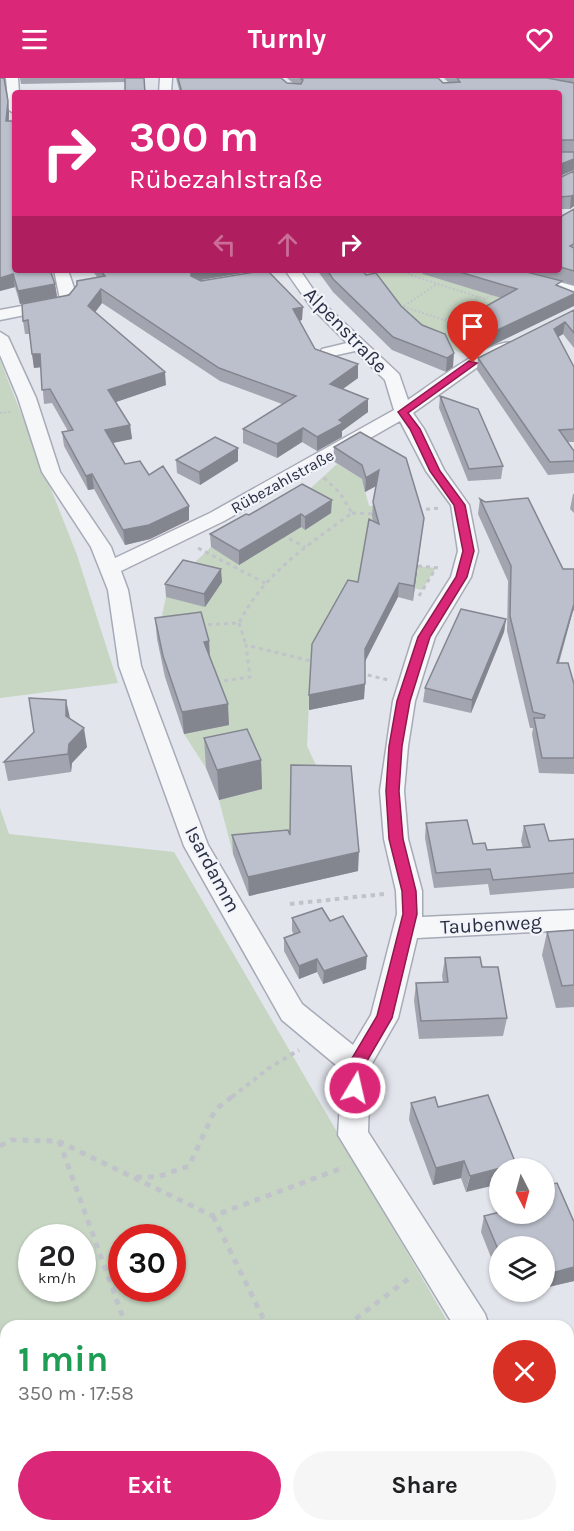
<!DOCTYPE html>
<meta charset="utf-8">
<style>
:root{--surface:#fff;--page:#f6f6f6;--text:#202124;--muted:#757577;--accent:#db2777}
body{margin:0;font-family:Karla,sans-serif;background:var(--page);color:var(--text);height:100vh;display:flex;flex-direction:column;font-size:22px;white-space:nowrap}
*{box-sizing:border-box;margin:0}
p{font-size:20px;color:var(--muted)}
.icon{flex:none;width:33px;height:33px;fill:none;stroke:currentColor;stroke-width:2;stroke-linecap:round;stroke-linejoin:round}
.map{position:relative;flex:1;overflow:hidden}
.drawer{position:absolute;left:0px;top:1242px;width:574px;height:212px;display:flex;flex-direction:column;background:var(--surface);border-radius:18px 18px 0 0;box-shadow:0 2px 4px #0004}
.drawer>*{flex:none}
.top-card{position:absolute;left:12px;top:12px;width:550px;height:183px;border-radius:6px;box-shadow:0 2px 4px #0004;background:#db2777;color:#fff;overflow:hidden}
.needle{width:39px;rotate:174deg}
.tools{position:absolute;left:489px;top:1080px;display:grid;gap:12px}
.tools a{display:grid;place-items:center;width:66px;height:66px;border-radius:50%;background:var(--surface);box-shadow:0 2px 4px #0004;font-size:30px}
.speed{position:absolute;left:18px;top:1146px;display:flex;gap:12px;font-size:30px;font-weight:700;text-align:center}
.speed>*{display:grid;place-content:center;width:78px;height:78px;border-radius:50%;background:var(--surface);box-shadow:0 2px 4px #0004;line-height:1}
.speed small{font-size:15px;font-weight:400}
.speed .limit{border:9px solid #d22;background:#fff;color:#111}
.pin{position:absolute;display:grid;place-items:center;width:51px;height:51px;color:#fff;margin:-62px -26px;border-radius:50% 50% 50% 0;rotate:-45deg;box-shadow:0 0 6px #0007}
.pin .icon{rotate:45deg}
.me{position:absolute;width:66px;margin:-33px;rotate:9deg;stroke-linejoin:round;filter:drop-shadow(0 0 4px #0008)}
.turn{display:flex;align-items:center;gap:21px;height:126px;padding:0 18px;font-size:27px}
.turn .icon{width:78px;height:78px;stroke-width:2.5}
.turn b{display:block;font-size:42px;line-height:51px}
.lanes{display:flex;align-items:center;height:57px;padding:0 18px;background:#0003;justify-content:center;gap:30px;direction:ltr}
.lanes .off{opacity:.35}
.round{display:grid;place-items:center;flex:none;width:63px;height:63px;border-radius:32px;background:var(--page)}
.summary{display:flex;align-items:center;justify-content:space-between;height:102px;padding:0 18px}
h1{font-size:36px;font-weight:700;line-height:45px;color:#1e9e55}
.button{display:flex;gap:12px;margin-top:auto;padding:12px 18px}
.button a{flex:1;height:69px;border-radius:36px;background:var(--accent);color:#fff;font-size:24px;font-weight:700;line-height:69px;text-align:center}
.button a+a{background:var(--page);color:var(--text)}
header{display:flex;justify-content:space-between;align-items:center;height:78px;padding:0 18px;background:var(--accent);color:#fff;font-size:27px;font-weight:700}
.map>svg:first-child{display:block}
</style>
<header><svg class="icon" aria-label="menu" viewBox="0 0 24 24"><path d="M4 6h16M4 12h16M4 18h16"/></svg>Turnly<svg class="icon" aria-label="heart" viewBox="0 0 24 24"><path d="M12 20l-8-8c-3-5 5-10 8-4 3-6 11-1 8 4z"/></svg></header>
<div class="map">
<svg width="574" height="1453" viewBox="0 0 574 1453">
<rect width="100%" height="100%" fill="#e2e5ec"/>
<!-- green -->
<path fill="#c6d6c3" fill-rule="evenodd" d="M351 192H423L514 225 467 277 421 260Z
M0 282 77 477 118 605 0 620Z
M337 386 362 401 369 428 396 426 393 444 371 443 414 508 418 488 436 490 422 512 396 506 310 602 307 668 325 706 290 770 233 776 219 722 261 711 248 680 206 690 184 656 228 647 216 615 173 623 163 591 210 585 157 561 166 519 184 495 211 469 239 486 301 419Z
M0 730 9 756 174 774 450 1248H6V1448H550L553 1453H0ZM32 1160H82V1210H32ZM122 1160H172V1210H122Z"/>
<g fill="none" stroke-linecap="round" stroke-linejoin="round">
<defs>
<path id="minor" d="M6 0H18L19 15H15V36L9 32Z
M160 0H172L171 15H159Z
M54 192H68L77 219 70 228 0 242V232L60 221Z
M285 192H300L321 223 399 296 408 322C428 309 491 259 513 265L515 268 479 288 413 335 424 351 444 392 469 427 478 473 471 499 435 559 415 623 408 668 404 713 408 761 422 813V839L574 832V852L417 860 398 940 370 989 368 1054 485 1236 489 1248H454L338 1057 342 992 282 942 184 768 119 588 108 512 91 469 42 394 18 320 0 277V254L8 259 36 320 60 394 111 469 115 480 210 435 394 332 385 302 355 273 328 279 322 277 320 274 322 271 347 265 311 229ZM400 343 426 393 451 427 458 473 451 499 413 559 393 623 380 713 384 761 396 813 397 836 371 937 353 967 302 926 208 767 141 588 128 512 121 493 224 443Z
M497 192H516L574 208V218L514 202Z
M568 1388 574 1391V1437L568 1435Z"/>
</defs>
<!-- minor casing -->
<use href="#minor" stroke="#a7abb7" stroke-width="3"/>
<!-- path-far3 -->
<path stroke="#c1c3ca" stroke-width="2" stroke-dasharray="2 2" stroke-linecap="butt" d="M405 192 410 197 485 221 496 214
M404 228 437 206
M399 230 404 229 445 242 479 219
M0 335 10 334"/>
<!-- path-far2 -->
<path stroke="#c1c3ca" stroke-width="3" stroke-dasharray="4 4" stroke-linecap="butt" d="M418 432 441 430
M352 435 375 436
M282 457 305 469
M198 470 265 505
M418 488 441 490
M419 518 436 490
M239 545 246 567
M200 547 239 545C264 495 308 467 352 435L340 415 323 399
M360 595 388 602
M216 604 250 599 246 567 315 584"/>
<!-- path-far1 -->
<path stroke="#c1c3ca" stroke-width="4" stroke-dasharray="4.5 4.5" stroke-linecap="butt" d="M290 826 384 816
M232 1019 269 990 299 972"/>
<!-- path -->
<path stroke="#c1c3ca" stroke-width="5" stroke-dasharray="6 6" stroke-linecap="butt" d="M59 1063 126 1248
M0 1068 11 1062 58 1063 213 1138 345 1089
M136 1099H157L189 1088 215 1032 234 1017
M213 1138 267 1248
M346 1248 412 1198
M207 1448 210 1453
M387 1448 391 1453"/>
<!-- minor -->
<use href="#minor" fill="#f6f7f9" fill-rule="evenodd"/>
</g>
<!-- wall -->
<path fill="#a2a5af" d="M0 0 9 35V43L15 192 55 206 57 219 20 226 15 209 0 213Z
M20 0H144L125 4 21 6Z
M176 0H281L287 5 294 6 287 0H438L443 5H449L444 0H574V92L561 97V99L574 93V128L570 131H560V15H180Z
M574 131V207L524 192H560V139Z
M92 192H248V194L200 202 302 242 299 243 315 271 358 300 343 311 368 334 342 353V359L317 373 302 364 277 380 243 365V351L282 326 220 303 102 225 95 234 166 307 116 324 130 347 132 361 113 365 125 386 149 397 189 442 150 461 125 467 94 411 88 412 64 368 62 354 68 353 52 325 44 326 41 289 34 290 30 256H25L23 243 97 199Z
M317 192H362L366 197 422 247 445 256 453 289 446 294 392 272 333 214Z
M419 192H519L562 203 468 279 454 258 456 245 501 220 423 196Z
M574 232V270L563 256 558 259 574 289V364H568L574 373V395L548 397 477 292 478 280Z
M440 318 503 388 501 401 468 403 439 330Z
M360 354 422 454 413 523 398 519 365 584 364 621 309 632V617L358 504 373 443 372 438 373 424 376 408 365 414 362 401 333 383 334 369Z
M238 370V383L200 407 177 395 176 382Z
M573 416H574V435L570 431Z
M480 421 563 491H574V533H573L559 585 574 606V696L539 695 532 656 533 650H530L507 553 508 503 478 436Z
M331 435 305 452 301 449 239 487 211 469 210 456 249 437Z
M222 504 205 529 166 519 165 506Z
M155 540 209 563 210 579 229 647 184 656 165 599 157 561Z
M506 541 504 554 471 635 423 624 425 610Z
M70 640 87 669 72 685 71 694 8 703 4 684Z
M204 660 261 682 262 711 219 722 206 690Z
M426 745 487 772 523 770 521 763 524 748 549 763 574 761V810L490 817 488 806 434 810 425 760Z
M232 757H290L358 793 249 818 233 776Z
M292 840 330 843 366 891 323 906 317 894 299 901 284 873V860L294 857 292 853Z
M574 852V929L556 930 542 877 547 854Z
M445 880 482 889 507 940 503 958 419 961 414 923 416 905 443 904 442 898Z
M488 1017 466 1114 461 1100 433 1107 409 1042 411 1025 438 1029Z
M484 1138 574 1144V1203L544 1210V1168H500V1202L481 1154Z"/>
<!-- shaded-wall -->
<path fill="#84868f" d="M8 23 9 35 8 55 6 43Z
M574 81V92L560 98 561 86Z
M574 117V128L570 131 571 118Z
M195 192H248V194L201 202 192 207 191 194Z
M13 196 15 209 0 213V200Z
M55 206 57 219 20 226 18 213Z
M101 211 102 225 90 241 88 228Z
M574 216V228L468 279 470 265Z
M303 229 302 242 293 244V231Z
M565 244 563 256 552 263 554 251Z
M454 275 453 289 446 294 447 280Z
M32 276H40L42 289 34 290Z
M358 286V300L330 320V306Z
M165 294 166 307 110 326 108 312Z
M368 321V334L342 353V359L317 373V359Z
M130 347 132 361 107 366 105 352Z
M303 350 302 364 277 380V366Z
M238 370V383L200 407 199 394Z
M379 392 378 407 365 414 366 400Z
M92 396 94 411 88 412 86 398Z
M332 422 331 435 305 452V439Z
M189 428V442L150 461 125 467 123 452Z
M301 436V449L239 487V473Z
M424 440 422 454 413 523 414 508Z
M221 491 222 504 205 529 204 516Z
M399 505 398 519 364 585 365 571Z
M574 526V529L554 600 557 585Z
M506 541 504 554 471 635 472 622Z
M209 563 210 585 204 564Z
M365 606 364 621 309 632V617Z
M66 622 70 640 66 638Z
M228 626 229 647 184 656 182 634Z
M84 650 87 669 72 685 71 694 68 676 69 666Z
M261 682 262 711 219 722 217 692Z
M359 774 358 793 249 818 248 799Z
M367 878 366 891 323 906 324 893Z
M317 881V894L299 901V888Z
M464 1083 461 1100 433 1107 436 1090Z
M516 1086 515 1090H500V1106L466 1114 470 1098Z
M574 1189V1203L544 1210V1197Z"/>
<!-- building -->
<path fill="#bcc0cc" stroke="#84868f" stroke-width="1.5" d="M0 0H4L8 23 6 43H15V192H50L55 206 18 213 13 196 0 200Z
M125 0H144L145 15H125Z
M178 0H281L287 5 301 6 303 2 300 0H438L443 5 460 4 457 0H547L574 5V62H560V74H574V81L561 86V99L574 93V117L571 118 560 119V15H182Z
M574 131V166L570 168 574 170V193L560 189V139Z
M100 192H195L191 194V198L201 203 267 192 303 229 293 231 315 271 358 286 330 306 368 321 339 342 343 345 317 359 303 350 277 366 243 351 296 318 219 290 101 211 88 228 165 294 108 312 130 347 105 352 125 386 140 383 149 397 163 388 189 428 149 447 123 452 92 396 86 398 62 354 73 352 50 311 42 312 40 276H32L28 242 23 243 22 226 69 217 77 207V203L105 198Z
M327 192H362L366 197 376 195 401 228 422 247 445 256 454 275 447 280 393 259 333 201Z
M453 192H519L562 203 556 207 574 214V216L470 265 456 245 517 211Z
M574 232V255L565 244 554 251 574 289V351L559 352 574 373V383L550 384 478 280Z
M440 318 478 331 503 388 469 391Z
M360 354 406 380 424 440 414 508 399 505 365 571V606L309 617 312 566 348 502 358 504 369 441 379 446 373 424 379 392 366 400 362 387 334 369Z
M215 359 238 370 199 394 176 382Z
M302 406 332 422 305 439 301 436 239 473 210 456 246 436 249 437Z
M528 420 563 491H574V526L557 585H568L574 606V680H542L534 640H544L545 637 533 634 510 538 511 488 480 421 485 424Z
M183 482 221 491 204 516 165 506Z
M461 531 506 541 472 622 425 610Z
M201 534 209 563 204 564 228 626 182 634 163 578 155 540Z
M29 620 66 622V638L84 650 69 666 68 676 4 684 34 654Z
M247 651 261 682 217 692 204 660Z
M291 687 351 688 359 774 248 799 232 757 288 752 290 757Z
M467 742 473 766 485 765 487 772 530 769 524 748 544 746 549 763 574 761V795L493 802 490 791 436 795 426 745Z
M322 830 330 843 343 838 367 878 324 893 317 881 299 888 284 860 300 854 292 840Z
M574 852V907L562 908 547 854Z
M480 879 482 889H498L507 940 421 943 416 905 448 904 445 880Z
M488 1017 516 1086 470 1098 464 1083 436 1090 411 1025 435 1019 438 1029Z
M557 1105 574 1144V1189L544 1197V1168H500V1176L484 1138 500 1134V1136H544V1108Z"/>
<!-- route -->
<path fill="#db2777" stroke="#8e194d" stroke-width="1.5" d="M469 283 477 285 408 335 420 351 440 393 465 427 474 473 467 499 430 559 410 623 402 668 399 713 403 761 416 813 417 836 392 940 364 988 361 1015 355 1017 349 1015 347 1010 348 987 377 938 403 836 402 813 389 761 386 713 389 668 397 623 418 559 456 499 463 473 454 427 430 393 410 351 398 334Z"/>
<g text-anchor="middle" stroke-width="4.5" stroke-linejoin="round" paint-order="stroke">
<!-- far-street labels -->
<g font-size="16" fill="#293045" stroke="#f2f4f9">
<text transform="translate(282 403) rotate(-29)" y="6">Rübezahlstraße</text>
</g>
<!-- street labels -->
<g font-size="20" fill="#293045" stroke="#f2f4f9">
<text transform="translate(346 252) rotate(46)" y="7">Alpenstraße</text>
<text transform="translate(213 791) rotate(62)" y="7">Isardamm</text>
<text transform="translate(491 846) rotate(-3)" y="7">Taubenweg</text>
</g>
</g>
</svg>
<div class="tools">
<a><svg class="needle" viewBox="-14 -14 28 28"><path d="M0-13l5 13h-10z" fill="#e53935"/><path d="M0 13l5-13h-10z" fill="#757577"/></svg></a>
<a><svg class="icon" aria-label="layers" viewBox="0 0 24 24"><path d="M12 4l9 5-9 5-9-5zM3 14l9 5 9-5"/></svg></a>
</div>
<div class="speed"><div>20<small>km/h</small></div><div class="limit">30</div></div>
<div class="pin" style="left:473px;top:285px;background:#d93025"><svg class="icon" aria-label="arrive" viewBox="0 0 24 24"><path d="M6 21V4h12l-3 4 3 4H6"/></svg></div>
<svg class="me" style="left:355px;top:1010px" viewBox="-20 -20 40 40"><circle r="17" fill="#db2777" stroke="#fff" stroke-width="3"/><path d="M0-11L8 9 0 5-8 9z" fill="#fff"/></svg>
<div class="top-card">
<div class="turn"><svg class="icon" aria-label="right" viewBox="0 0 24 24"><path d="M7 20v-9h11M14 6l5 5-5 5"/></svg><div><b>300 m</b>Rübezahlstraße</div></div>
<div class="lanes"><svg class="icon off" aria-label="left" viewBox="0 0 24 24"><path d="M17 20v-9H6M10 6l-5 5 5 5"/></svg><svg class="icon off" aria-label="ahead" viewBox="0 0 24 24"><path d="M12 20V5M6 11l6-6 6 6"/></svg><svg class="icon" aria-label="right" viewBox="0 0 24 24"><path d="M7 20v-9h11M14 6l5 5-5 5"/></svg></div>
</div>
<section class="drawer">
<div class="summary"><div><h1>1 min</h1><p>350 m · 17:58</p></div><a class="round" style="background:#d93025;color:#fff"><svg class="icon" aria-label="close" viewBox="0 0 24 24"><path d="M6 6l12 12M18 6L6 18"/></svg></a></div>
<div class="button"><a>Exit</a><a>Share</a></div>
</section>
</div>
